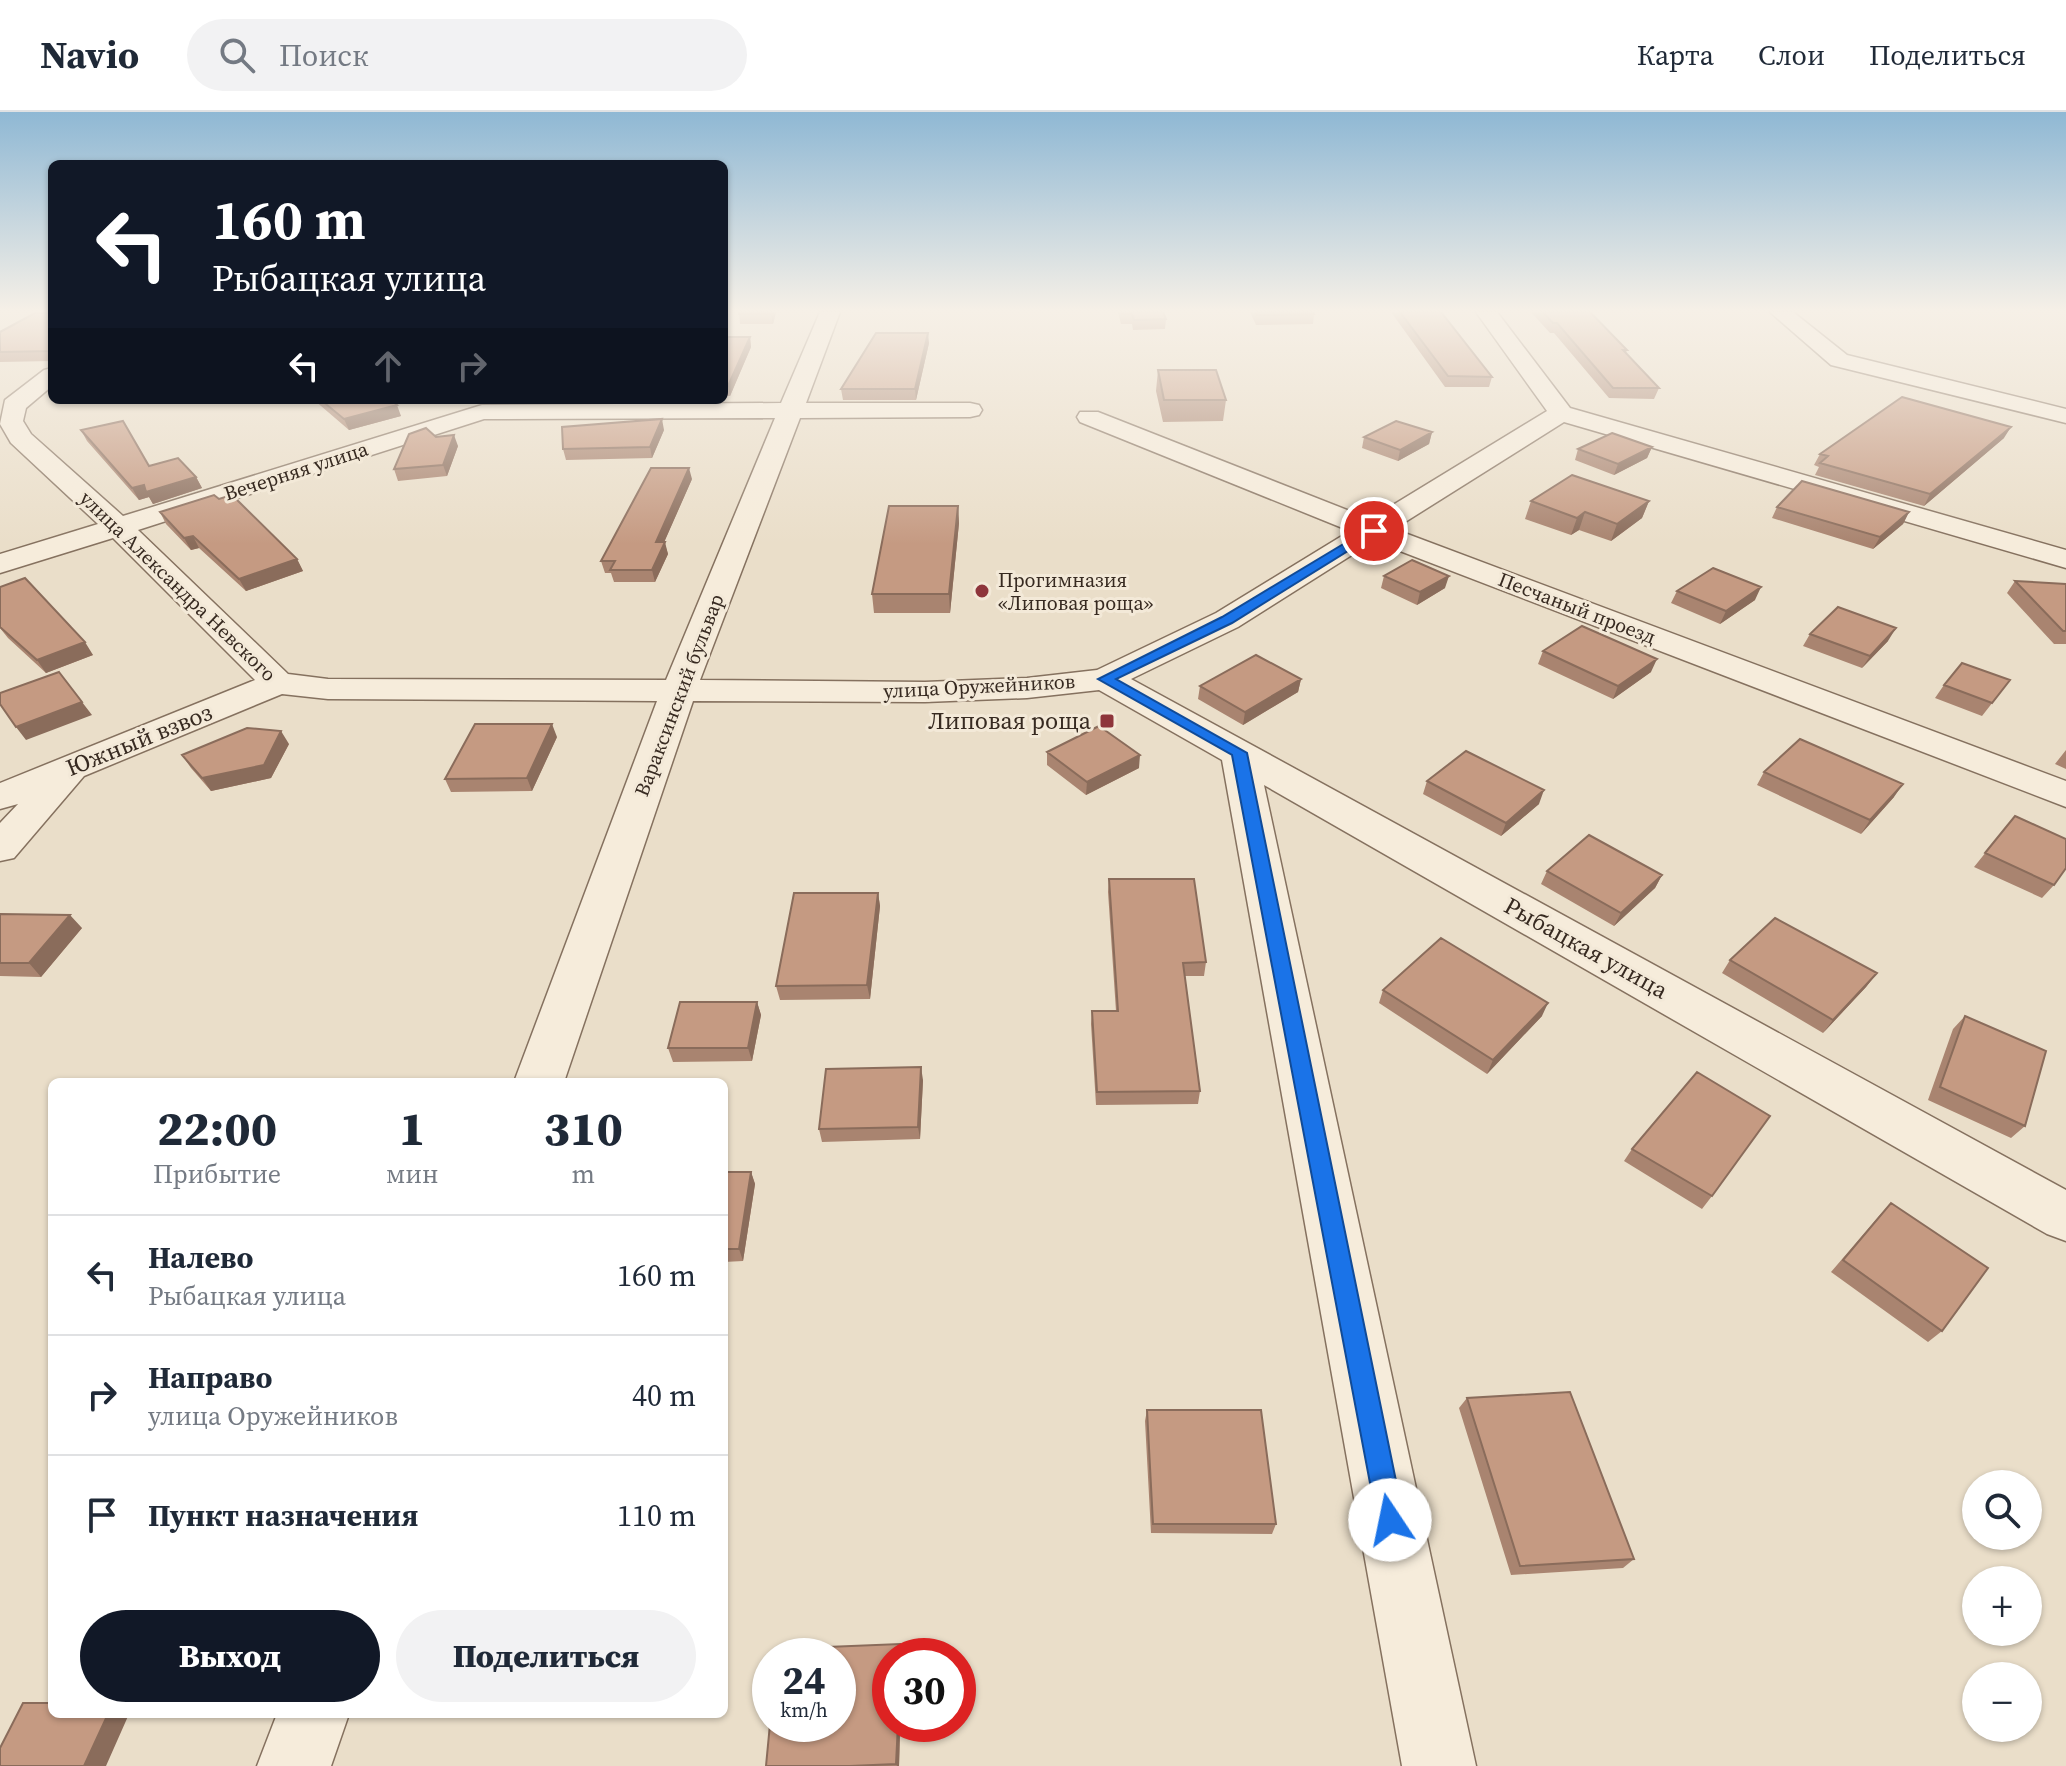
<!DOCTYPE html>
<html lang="ru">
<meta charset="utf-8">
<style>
:root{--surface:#fff;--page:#f2f2f3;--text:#1f2937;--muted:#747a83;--line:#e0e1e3;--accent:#111827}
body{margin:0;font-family:"Source Serif 4",serif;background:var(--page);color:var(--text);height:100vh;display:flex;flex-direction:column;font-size:30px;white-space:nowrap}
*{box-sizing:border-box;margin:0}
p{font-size:26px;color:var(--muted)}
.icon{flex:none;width:44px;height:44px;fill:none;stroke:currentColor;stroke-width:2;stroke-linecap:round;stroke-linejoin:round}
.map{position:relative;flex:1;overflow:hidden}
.panel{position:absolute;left:48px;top:966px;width:680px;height:640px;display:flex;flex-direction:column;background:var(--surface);border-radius:12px;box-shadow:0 2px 6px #0004}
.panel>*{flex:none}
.guide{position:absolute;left:48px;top:48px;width:680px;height:244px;border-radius:12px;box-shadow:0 2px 6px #0004;background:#111827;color:#fff;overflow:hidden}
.tools{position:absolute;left:1962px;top:1358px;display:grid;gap:16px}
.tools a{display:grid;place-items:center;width:80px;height:80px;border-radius:50%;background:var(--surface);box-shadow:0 2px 6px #0004;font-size:40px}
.speed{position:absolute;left:752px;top:1526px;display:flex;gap:16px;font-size:40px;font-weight:700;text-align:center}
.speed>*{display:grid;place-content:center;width:104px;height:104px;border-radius:50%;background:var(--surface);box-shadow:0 2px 6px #0004;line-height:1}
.speed small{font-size:20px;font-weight:400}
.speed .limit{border:12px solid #d22;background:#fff;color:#111}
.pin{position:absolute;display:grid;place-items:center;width:68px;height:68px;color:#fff;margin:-34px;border:4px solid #fff;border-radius:50%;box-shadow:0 2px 8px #0007}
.me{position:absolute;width:88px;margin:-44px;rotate:349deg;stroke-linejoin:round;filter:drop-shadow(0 0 6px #0008)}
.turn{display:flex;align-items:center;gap:28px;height:168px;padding:0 32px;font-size:36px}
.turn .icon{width:104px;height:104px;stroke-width:2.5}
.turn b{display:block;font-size:56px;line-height:68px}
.lanes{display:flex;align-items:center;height:76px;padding:0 32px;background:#0003;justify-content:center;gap:40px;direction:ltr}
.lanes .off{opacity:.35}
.eta{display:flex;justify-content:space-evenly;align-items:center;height:136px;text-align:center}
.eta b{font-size:48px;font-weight:800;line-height:56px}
.button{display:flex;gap:16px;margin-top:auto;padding:16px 32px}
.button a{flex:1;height:92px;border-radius:48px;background:var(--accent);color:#fff;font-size:32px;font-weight:800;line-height:92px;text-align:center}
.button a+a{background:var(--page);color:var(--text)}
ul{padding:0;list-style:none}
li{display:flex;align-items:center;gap:24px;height:120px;padding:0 32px;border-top:2px solid var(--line)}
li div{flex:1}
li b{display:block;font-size:30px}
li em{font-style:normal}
header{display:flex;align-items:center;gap:48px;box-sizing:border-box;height:112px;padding:0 40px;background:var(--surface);border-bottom:2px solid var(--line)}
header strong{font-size:38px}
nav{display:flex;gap:44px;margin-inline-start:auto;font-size:28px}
.search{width:560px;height:72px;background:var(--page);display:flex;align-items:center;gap:20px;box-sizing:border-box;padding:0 28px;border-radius:44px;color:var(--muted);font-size:30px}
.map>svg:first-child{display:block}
</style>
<header>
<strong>Navio</strong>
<div class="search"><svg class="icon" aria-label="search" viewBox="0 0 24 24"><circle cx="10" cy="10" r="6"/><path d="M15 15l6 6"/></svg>Поиск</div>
<nav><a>Карта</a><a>Слои</a><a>Поделиться</a></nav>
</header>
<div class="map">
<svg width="2066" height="1654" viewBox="0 0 2066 1654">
<rect width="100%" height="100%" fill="#eadec9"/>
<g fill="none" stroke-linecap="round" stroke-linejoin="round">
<defs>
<path id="minor" d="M820 200H840L806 291H970L979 293 982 298 979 303 970 305 800 306 700 568 925 570 1027 566 1097 558 1216 501 1350 419 1080 310 1077 305 1080 300H1098L1370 407 1547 299 1476 200H1497L1570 296 2066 438V456L1564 310 1394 417 2066 669V695L1374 429 1238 515 1131 567 2066 1078V1129L2047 1122 1264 673 1476 1654H1402L1222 648 1099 578 1027 586 925 590 693 589 564 970H514L657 589 328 587 282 582 84 664 14 746 0 749V711L18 692 0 697V671L255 568 113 426 0 461V442L98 412 11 331 0 312 5 288 44 258 52 256V274L26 296 23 309 31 322 123 404 482 293 781 291ZM775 306 666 568 328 567 288 562 138 418 484 307Z
M1770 200H1793L1847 243 2066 297V311L1831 253Z
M277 1602H349L331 1654H257Z"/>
</defs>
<!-- minor casing -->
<use href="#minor" stroke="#85715f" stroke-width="3"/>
<!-- minor -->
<use href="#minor" fill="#f6ecdb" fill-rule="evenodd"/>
</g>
<!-- wall -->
<path fill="#a98470" d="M739 200H776L773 212H740Z
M1118 200H1163L1166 207 1165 217 1133 218 1132 212H1121Z
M1250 200H1313L1314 202 1313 212 1256 213Z
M1391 200H1441L1492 265 1489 275H1445Z
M1531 200H1590L1627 238 1626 241 1659 276 1654 287 1609 286 1554 221H1550Z
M52 201V249L0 250V220Z
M724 225H750L751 235 730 284H724Z
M929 231 916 288H843L841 277Z
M1158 258 1226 288 1223 309 1163 310 1156 279Z
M314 288H390L401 304 349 318Z
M81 318 149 354 196 365 202 376 153 392 149 385 139 388 87 329Z
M664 318 652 346 566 348 563 337Z
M1432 320 1429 332 1398 349 1362 336 1364 325Z
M436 325 458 334 447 364 398 369 394 357Z
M2004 326 1924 394 1815 363 1819 355 1814 353 1820 342Z
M1652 335 1647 346 1614 363 1575 348 1578 337Z
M692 367 664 430 668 442 655 470H614L611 461H605L601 449Z
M219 387 297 447 303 459 246 479 199 436 191 438 166 412 160 400Z
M1531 389H1649L1642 406 1611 429 1579 418 1571 423 1525 407Z
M958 394 959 411 950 501H874L872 482Z
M1777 395 1909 400 1903 412 1873 437 1772 406Z
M1384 464 1445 476 1417 493 1381 476Z
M2015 469 2066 472V532H2054L2007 481Z
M0 475 93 543 46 561 8 526 0 516Z
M1677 479 1755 488 1720 512 1671 491Z
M1810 522 1888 529 1862 556 1803 534Z
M1543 539 1651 560 1613 587 1538 552Z
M1301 567 1298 580 1243 613 1198 587 1200 574Z
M1944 573 2000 581 1982 604 1935 586Z
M557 625 532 679 451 680 445 667Z
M289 632 271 666 211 679 191 656 182 643Z
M2066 638V657L2055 652Z
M1047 640 1139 656 1086 683 1047 653Z
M1764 660 1894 685 1861 722 1757 673Z
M1427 669 1539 692 1501 724 1423 682Z
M2015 704 2054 773 2042 786 1974 755Z
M1547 759 1662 763 1655 776 1614 814 1541 772Z
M1109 767 1206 850 1204 864H1185L1200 979 1198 992 1096 993 1091 912 1092 899H1116L1108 780Z
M878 781 880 794 870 887 780 888 776 874Z
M0 802 82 816 41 865 0 864Z
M1730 848 1877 861 1866 875 1823 921 1722 861Z
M1383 878 1542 904 1487 962 1379 891Z
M757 890 761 903 752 949 673 950 668 936Z
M1965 904 2025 1014 2011 1026 1928 988 1953 917Z
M923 968 920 1027 822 1030 819 1017Z
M1632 1037 1712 1084 1702 1097 1624 1049Z
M724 1060H751L755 1072 743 1149 724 1150Z
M1891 1091 1942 1219 1928 1230 1831 1160 1879 1104Z
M1467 1286 1634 1447 1623 1456 1511 1463 1459 1296Z
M1147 1298 1276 1412 1272 1422 1151 1421 1145 1309Z
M903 1540 899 1654H766Z"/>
<!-- shaded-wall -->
<path fill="#8a6c5b" d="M772 200H776L773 212 771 202Z
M928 221 929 231 916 288 915 277Z
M750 225 751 235 730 284 728 274Z
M397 293 401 304 349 318 344 307Z
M662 307 664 318 652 346 650 335Z
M2011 315 2004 326 1924 394 1930 382Z
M1432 320 1429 332 1398 349 1400 338Z
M454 323 458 334 447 364 443 353Z
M1652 335 1647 346 1614 363 1618 352Z
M689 356 692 367 659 442 656 430Z
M196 365 202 376 153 392 149 385 139 388 132 376 144 373Z
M1649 389 1642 406 1611 429 1617 412Z
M958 394 959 411 950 501 949 482Z
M1585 400 1579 418 1571 423 1577 406Z
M1909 400 1903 412 1873 437 1880 425Z
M193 424 199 436 191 438 184 426Z
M665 430 668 442 655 470 652 458Z
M297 447 303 459 246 479 239 467Z
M1449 464 1445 476 1417 493 1420 480Z
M1761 475 1755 488 1720 512 1726 499Z
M1896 516 1888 529 1862 556 1870 544Z
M85 530 93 543 46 561 37 548Z
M1657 547 1651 560 1613 587 1618 574Z
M1301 567 1298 580 1243 613 1245 600Z
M82 590 92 603 26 628 16 615Z
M552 612 557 625 532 679 527 666Z
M281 619 289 632 271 666 211 679 202 666Z
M1140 643 1139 656 1086 683 1087 670Z
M1903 672 1894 685 1861 722 1870 708Z
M1544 678 1539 692 1501 724 1506 711Z
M1662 763 1655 776 1614 814 1621 801Z
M878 781 880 794 870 887 867 873Z
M70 803 82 816 41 865 29 851Z
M1877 861 1866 875 1823 921 1833 908Z
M757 890 761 903 752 949 748 936Z
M1548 891 1542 904 1487 962 1493 948Z
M921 955 923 968 920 1027 918 1015Z
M751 1060 755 1072 743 1149 739 1137Z
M108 1602H129L106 1654H84Z
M898 1612H900L899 1654H897L896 1652Z"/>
<!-- building -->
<path fill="#c59a82" stroke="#8a6c5b" stroke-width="2" d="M739 200H772L771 202H739Z
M1121 200H1163L1166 207 1134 208 1132 202H1122Z
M1256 200H1313L1314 202 1257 203Z
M1400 200H1441L1492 265 1448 264Z
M1543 200H1590L1627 238H1623L1659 276H1613L1557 211H1553Z
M35 201H52V239L0 240V220Z
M876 221H928L915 277H841Z
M724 225H750L728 274H724Z
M1158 258H1216L1226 288H1164Z
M1902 285 2011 315 1930 382 1820 351 1828 344 1820 342Z
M321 288H390L397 293 344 307Z
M662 307 650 335 563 337 562 315Z
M123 309 149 354 178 346 196 365 146 380 144 373 132 376 81 318Z
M1396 309 1432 320 1400 338 1364 325Z
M426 316 436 325 454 323 443 353 394 357 409 322Z
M1612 321 1652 335 1618 352 1578 337Z
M651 356H689L656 430H665L652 458H610L615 449H601Z
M1572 363 1649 389 1617 412 1585 400 1577 406 1531 389Z
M1802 369 1909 400 1880 425 1777 395Z
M214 383 219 387 232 383 297 447 239 467 193 424 184 426 160 400Z
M889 394H958L949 482H872Z
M1412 448 1449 464 1420 480 1384 464Z
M1713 456 1761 475 1726 499 1677 479Z
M25 466 85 530 37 548 0 515V475Z
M2015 469 2066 472V519H2063Z
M1838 495 1896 516 1870 544 1810 522Z
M1582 514 1657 547 1618 574 1543 539Z
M1256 543 1301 567 1245 600 1200 574Z
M1962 551 2010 568 1992 591 1944 573Z
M59 560 82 590 16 615 0 592V581Z
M475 612H552L527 666 445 667Z
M1099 614 1140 643 1087 670 1047 640Z
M247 616 281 619 264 653 202 666 182 643Z
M1800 627 1903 672 1870 708 1764 660Z
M1466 639 1544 678 1506 711 1427 669Z
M2015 704 2066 727V756L2054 773 1985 741Z
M1589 723 1662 763 1621 801 1547 759Z
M1109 767H1194L1206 850 1183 851 1200 979 1097 980 1092 899H1118Z
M794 781H878L867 873 776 874Z
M0 802 70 803 29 851H0Z
M1775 806 1877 861 1833 908 1730 848Z
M1441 826 1548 891 1493 948 1383 878Z
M680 890H757L748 936H668Z
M1965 904 2046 939 2025 1014 1940 975Z
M921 955 918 1015 819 1017 826 957Z
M1697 960 1770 1004 1712 1084 1632 1037Z
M724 1060H751L739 1137H724Z
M1891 1091 1988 1156 1942 1219 1843 1148Z
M1570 1280 1634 1447 1520 1454 1467 1286Z
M1147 1298H1261L1276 1412H1153Z
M900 1532V1544H890V1612H898L896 1652 850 1654H766L770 1612H838V1544H777L778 1537Z
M23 1591H52V1602H108L84 1654H0V1636Z"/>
<!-- sky -->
<linearGradient id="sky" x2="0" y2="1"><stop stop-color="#8fb8d4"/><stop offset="0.46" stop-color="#f6f0e7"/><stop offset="1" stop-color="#f6f0e7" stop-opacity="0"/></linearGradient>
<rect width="2066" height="432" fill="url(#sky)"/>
<!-- route -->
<path fill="#1a73e8" stroke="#114b97" stroke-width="2" d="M1370 416 1380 419 1232 511 1116 567 1247 641 1404 1408 1400 1418 1390 1422 1381 1418 1377 1408 1232 643 1098 567 1222 505Z"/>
<!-- markers -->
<g fill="#8e353b" stroke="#f3e9d8" stroke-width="3">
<circle cx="982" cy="479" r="8"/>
<rect x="1099" y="601" width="16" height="16" rx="4"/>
</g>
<g text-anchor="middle" stroke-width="6" stroke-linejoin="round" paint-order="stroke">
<!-- far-street labels -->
<g font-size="20" fill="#372a21" stroke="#f3e9d8">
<text transform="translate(296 359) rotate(-18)" y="7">Вечерняя улица</text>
<text transform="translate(178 474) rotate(44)" y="7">улица Александра Невского</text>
<text transform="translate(1577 496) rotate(21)" y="7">Песчаный проезд</text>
<text transform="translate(979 574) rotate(-3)" y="7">улица Оружейников</text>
<text transform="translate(679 583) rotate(-69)" y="7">Вараксинский бульвар</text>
</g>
<!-- far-poi labels -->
<g font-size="20" fill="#372a21" stroke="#f3e9d8" text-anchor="start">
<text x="998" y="475">Прогимназия<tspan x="998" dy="23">«Липовая роща»</tspan></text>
</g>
<!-- poi labels -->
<g font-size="24" fill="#372a21" stroke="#f3e9d8" text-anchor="end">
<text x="1091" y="617">Липовая роща</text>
</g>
<!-- street labels -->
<g font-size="24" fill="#372a21" stroke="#f3e9d8">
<text transform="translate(139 628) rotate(-22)" y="8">Южный взвоз</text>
<text transform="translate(1586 836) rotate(29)" y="8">Рыбацкая улица</text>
</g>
</g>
</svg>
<div class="tools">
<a><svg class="icon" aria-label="search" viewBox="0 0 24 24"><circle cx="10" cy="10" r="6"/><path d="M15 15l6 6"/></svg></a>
<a>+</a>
<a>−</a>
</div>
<div class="speed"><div>24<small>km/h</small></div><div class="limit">30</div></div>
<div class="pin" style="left:1374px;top:419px;background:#d93025"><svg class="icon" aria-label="arrive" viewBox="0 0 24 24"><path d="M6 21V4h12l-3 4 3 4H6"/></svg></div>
<svg class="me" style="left:1390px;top:1408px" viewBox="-20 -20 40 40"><circle r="19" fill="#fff"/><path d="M0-13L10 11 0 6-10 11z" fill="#1a73e8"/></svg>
<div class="guide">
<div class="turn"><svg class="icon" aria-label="left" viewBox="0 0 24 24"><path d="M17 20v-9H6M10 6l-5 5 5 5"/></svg><div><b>160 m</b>Рыбацкая улица</div></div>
<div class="lanes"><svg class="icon" aria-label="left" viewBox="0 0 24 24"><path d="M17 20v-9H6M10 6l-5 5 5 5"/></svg><svg class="icon off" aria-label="ahead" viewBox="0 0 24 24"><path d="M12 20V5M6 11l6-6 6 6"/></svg><svg class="icon off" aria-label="right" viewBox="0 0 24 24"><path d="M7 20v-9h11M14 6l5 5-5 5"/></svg></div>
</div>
<section class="panel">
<div class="eta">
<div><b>22:00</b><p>Прибытие</p></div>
<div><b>1</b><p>мин</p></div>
<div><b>310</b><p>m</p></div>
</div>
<ul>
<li><svg class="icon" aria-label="left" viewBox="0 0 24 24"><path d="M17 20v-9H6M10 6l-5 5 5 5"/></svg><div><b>Налево</b><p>Рыбацкая улица</p></div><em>160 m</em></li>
<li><svg class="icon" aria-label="right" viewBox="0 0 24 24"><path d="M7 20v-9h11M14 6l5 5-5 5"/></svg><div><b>Направо</b><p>улица Оружейников</p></div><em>40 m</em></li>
<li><svg class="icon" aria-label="arrive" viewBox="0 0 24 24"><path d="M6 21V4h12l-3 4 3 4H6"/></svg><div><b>Пункт назначения</b></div><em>110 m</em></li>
</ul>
<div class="button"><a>Выход</a><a>Поделиться</a></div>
</section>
</div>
